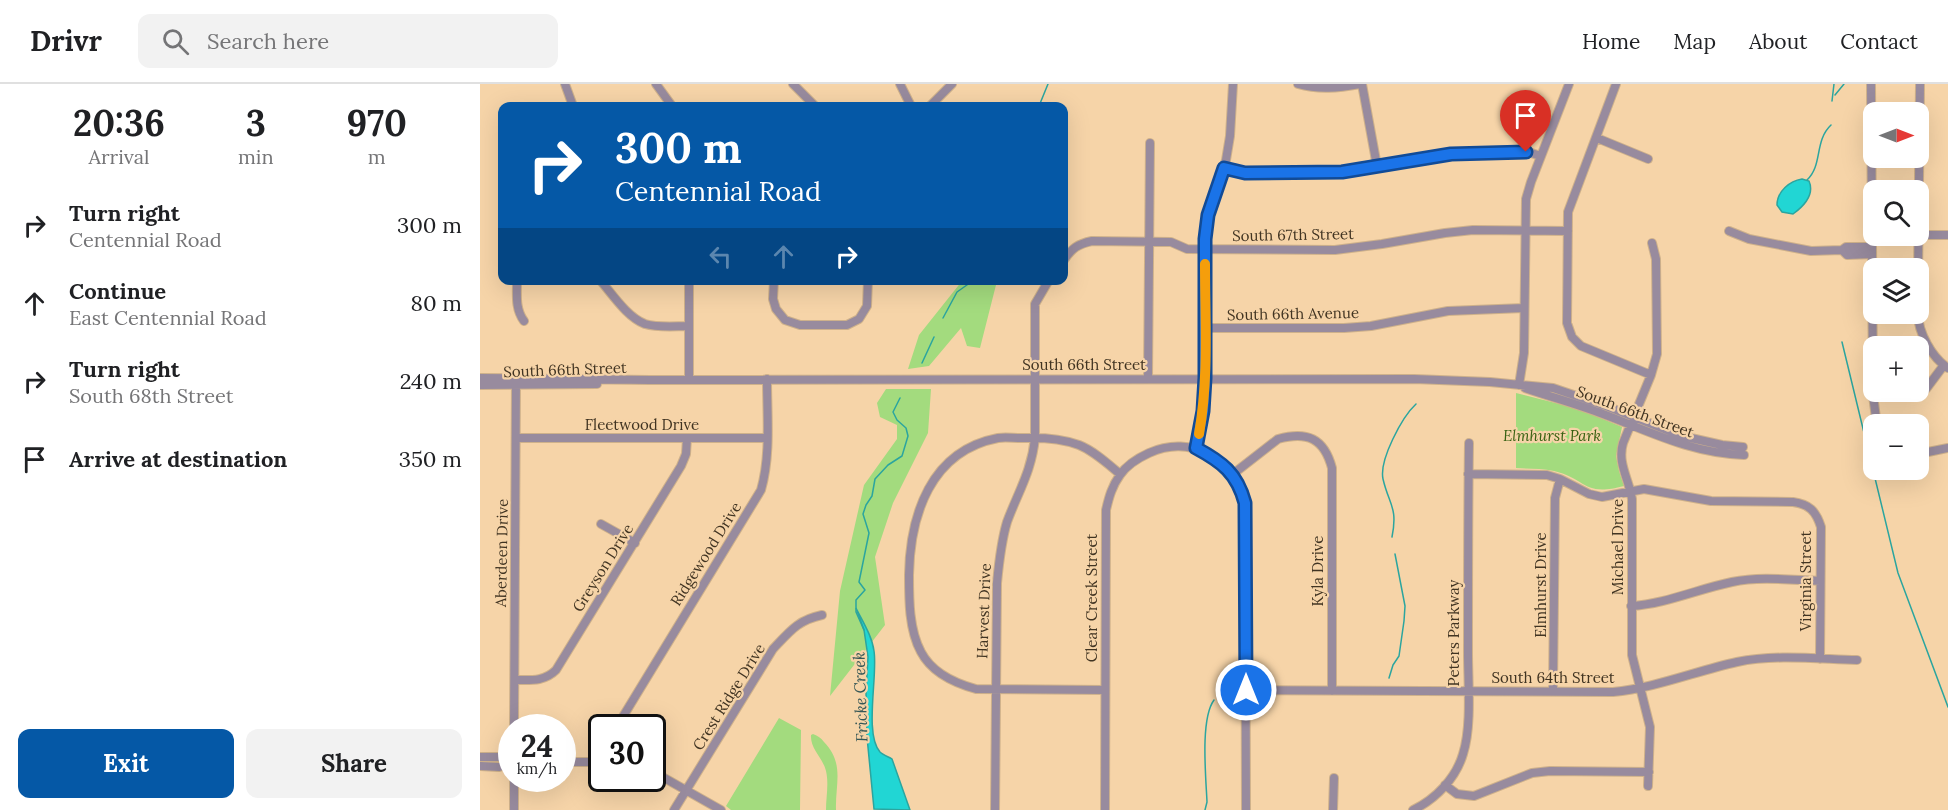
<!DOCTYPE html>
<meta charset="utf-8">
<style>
:root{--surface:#fff;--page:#f2f2f2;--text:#202124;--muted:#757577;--line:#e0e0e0;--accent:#0558a6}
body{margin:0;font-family:Lora,serif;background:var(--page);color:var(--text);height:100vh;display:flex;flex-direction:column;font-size:22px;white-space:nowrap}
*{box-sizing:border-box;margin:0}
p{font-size:20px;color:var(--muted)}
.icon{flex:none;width:33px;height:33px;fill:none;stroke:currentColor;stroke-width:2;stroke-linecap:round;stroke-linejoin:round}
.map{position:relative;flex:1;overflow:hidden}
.details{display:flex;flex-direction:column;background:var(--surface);width:480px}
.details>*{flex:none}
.guide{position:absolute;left:18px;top:18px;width:570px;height:183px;border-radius:12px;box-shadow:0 6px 24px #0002;background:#0558a6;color:#fff;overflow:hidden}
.needle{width:39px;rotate:90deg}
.buttons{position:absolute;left:1383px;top:18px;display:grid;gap:12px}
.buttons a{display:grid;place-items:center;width:66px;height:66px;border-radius:12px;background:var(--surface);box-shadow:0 6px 24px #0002;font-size:30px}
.speed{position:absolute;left:18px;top:630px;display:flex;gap:12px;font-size:30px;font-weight:700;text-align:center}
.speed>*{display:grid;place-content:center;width:78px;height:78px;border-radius:50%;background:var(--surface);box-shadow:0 6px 24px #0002;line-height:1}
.speed small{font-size:15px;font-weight:400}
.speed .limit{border:3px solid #111;border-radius:9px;background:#fff;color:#111}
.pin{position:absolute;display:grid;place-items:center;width:51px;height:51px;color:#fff;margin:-62px -26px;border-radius:50% 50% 50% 0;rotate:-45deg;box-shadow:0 0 6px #0007}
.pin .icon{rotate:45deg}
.me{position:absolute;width:66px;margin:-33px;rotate:0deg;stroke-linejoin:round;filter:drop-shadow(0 0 4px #0008)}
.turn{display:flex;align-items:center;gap:21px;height:126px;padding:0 18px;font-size:27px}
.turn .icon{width:78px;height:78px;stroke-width:2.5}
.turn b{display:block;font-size:42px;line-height:51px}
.lanes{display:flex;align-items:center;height:57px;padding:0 18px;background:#0003;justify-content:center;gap:30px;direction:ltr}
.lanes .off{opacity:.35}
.eta{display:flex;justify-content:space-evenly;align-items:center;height:102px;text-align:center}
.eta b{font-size:36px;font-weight:700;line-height:42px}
.primary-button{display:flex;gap:12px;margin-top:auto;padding:12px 18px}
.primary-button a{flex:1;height:69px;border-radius:12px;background:var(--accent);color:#fff;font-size:24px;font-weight:700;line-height:69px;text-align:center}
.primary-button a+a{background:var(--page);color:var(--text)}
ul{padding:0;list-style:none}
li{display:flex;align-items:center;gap:18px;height:78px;padding:0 18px}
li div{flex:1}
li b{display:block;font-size:22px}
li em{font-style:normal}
header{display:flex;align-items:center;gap:36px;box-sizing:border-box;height:84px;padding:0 30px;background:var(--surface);border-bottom:2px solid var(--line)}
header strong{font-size:28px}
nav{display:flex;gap:33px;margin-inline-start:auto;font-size:21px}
.search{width:420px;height:54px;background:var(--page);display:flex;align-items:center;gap:15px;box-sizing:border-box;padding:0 21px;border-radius:12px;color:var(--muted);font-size:22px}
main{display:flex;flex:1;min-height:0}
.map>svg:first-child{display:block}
</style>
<header>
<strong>Drivr</strong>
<div class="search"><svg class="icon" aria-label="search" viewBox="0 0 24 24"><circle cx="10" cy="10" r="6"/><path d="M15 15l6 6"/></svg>Search here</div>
<nav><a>Home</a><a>Map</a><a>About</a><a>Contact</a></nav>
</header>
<main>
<section class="details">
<div class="eta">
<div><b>20:36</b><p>Arrival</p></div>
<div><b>3</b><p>min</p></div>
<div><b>970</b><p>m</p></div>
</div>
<ul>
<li><svg class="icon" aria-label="right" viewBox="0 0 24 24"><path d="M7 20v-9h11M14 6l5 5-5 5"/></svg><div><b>Turn right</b><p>Centennial Road</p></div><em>300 m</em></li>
<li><svg class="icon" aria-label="ahead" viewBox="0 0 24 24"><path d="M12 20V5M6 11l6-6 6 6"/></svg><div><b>Continue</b><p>East Centennial Road</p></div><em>80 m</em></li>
<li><svg class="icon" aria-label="right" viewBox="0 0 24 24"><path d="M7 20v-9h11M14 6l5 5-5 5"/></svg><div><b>Turn right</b><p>South 68th Street</p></div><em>240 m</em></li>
<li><svg class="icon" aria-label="arrive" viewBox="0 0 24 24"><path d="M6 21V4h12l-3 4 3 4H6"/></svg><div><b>Arrive at destination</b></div><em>350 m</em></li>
</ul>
<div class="primary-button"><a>Exit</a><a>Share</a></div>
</section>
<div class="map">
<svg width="1468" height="726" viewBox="0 0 1468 726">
<rect width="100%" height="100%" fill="#f6d4a8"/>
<!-- green -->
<path fill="#a3db7e" d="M482 197H517L500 264 487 262 481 244 449 282 428 285 439 251Z
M406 305H451L448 349 413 419 395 473 405 541 350 612 360 507 384 401 417 355V341L400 333 397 319Z
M1036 309 1099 325 1142 343 1136 372 1139 387 1144 402C1103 413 1107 395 1074 387 1062 384 1048 385 1036 384Z
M299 634 321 646 320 726H251L246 722Z
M333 650C338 652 341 654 344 658 365 680 355 700 356 726H346C346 713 349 700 346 687 343 674 330 665 331 651Z"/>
<!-- water -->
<path fill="#21d6d4" stroke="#2ba59f" stroke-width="1.5" d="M1322 95 1329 97C1335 111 1324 122 1313 130L1302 128 1297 121C1297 107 1310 97 1322 95Z
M376 524C383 538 392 552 394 567 398 591 384 650 400 668 403 671 409 673 412 675L430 726 394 725 387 653 386 608 388 573 384 546Z"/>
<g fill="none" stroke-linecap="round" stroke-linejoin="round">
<!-- stream -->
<path stroke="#2ba59f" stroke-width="1.5" d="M1355 11 1364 0
M1352 17 1354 0
M559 22 568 0
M1327 96C1343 81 1334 57 1351 41
M463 234 477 208 494 196
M1362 258 1418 489 1468 623
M442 279 454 253
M912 453C918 423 909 421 903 395 899 376 922 333 936 320
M384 546 376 528V516L385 506 379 498 389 449 383 430 386 421 392 412 395 395 408 381 422 372 428 352 426 344 417 336 413 328 420 314
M909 594 913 581 919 572 924 537 925 522 915 470
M725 726 727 718C726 694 720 635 734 616"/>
<defs>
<path id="minor" d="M85 0 93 22
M176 0 192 22
M313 0 335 22
M420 0 431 22
M818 0C839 6 858 4 880 0
M882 0 897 82
M1136 0 1088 128 1087 239 1092 253 1101 262 1171 291
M1391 0 1393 311 1396 334 1400 340
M450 22 472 0
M1117 54 1168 75
M744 84 765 89 862 88 971 70 1046 67 1060 72
M1249 147 1269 155 1331 167 1362 166 1366 163H1392
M1439 151H1468
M1362 166 1367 171 1392 170
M584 176C592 164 598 160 612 157L691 158 707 165 855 166 902 160 965 149 993 146 1088 147
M37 196C37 211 35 225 44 237
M120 196C133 211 147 233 165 240 179 244 195 242 209 242
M294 196 293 215 296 225 305 236 320 241H367L379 235 387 222 388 196
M1438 199 1440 0
M1438 230C1438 248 1452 274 1468 284
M725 244H864L891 242 968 227 1044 224
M0 294 170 296 934 295 1010 298 1073 304 1126 322 1202 352 1242 361 1263 363
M668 294 670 59
M209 296V196
M0 301 117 300
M1039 301 1044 269 1046 115 1051 98 1089 0
M1045 304C1071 313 1097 320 1123 330 1171 348 1211 369 1264 371
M1446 305 1464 281
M36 354H287
M716 364 723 327 725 294V155L728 131 746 76 750 52 753 0
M1438 367 1448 368 1468 364
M753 390 798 355C827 347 844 354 852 384V607
M988 390 1067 391 1080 395 1109 410 1122 413 1164 405 1231 417 1313 418C1329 420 1336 427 1341 443L1340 575
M121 440 155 459
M1151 522C1185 520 1218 505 1252 498 1280 492 1312 496 1340 497
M35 596C50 596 64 598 76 586L201 382 206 370 207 354
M625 606 496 605C474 599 452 589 441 568 429 546 429 516 429 491 430 432 450 367 518 354 525 353 533 354 540 354 560 353 580 354 599 361 614 367 628 380 640 390
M766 606 1133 608C1175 604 1216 587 1257 578 1296 570 1338 575 1377 576
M1073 607 1075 414 1080 395
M34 644 36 294
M136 644 281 406C291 371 287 332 287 295
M0 673H19L32 677
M82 678H122
M0 682 19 683 32 679
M172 687 241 726
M34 694V726
M965 701 977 710 994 712 1052 689 1070 687 1169 688
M1168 702 1170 643 1152 571V415C1149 395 1137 379 1143 359L1171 291 1177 270 1176 175 1172 159
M194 726 293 565C310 547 318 536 342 531
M515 726 517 499C519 478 521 458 527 438 538 408 552 387 555 353V220L569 196
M625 726 626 426C629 413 632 402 640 391 646 382 658 374 669 369 712 350 753 375 765 419L766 726
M853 726 854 694
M933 726C956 715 976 694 983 670 992 642 988 599 988 569 988 499 988 429 989 359"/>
</defs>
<!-- minor casing -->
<use href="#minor" stroke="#ceb18b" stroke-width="10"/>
<!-- minor -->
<use href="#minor" stroke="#988b9e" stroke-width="8"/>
</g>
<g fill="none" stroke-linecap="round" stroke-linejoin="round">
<defs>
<path id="route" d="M766 606 765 419C757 389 742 378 716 364L723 327 725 294V155L728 131 744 84 765 89 862 88 971 70 1046 68"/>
</defs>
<!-- route casing -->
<use href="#route" stroke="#114b97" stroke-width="15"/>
<!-- route -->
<use href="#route" stroke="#1a73e8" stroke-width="10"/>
<!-- slow -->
<path stroke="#f59e0b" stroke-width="10" d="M719 350C729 294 725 236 725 180"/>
</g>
<g text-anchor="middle" stroke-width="4.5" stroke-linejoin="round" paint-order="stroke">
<!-- street labels -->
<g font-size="15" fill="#413422" stroke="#f6d4a8">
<text transform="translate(813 151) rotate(-1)" y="5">South 67th Street</text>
<text transform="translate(813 230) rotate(-1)" y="5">South 66th Avenue</text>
<text x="604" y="286">South 66th Street</text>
<text transform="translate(85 286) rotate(-2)" y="5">South 66th Street</text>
<text transform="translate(1155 328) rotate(20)" y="5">South 66th Street</text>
<text x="162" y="346">Fleetwood Drive</text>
<text transform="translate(1138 463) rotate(-90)" y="5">Michael Drive</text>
<text transform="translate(22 469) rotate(-89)" y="5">Aberdeen Drive</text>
<text transform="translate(226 470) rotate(-58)" y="5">Ridgewood Drive</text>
<text transform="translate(123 484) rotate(-58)" y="5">Greyson Drive</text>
<text transform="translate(838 487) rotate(-90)" y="5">Kyla Drive</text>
<text transform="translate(1326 497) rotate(-90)" y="5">Virginia Street</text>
<text transform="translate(1061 501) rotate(-90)" y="5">Elmhurst Drive</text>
<text transform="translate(612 514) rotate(-90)" y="5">Clear Creek Street</text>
<text transform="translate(504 527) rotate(-88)" y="5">Harvest Drive</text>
<text transform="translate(974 549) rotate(-90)" y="5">Peters Parkway</text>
<text x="1073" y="599">South 64th Street</text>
<text transform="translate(249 613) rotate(-58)" y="5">Crest Ridge Drive</text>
</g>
<!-- park labels -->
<g font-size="15" font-style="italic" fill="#376112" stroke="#f6d4a8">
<text x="1072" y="357">Elmhurst Park</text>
</g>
<!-- water labels -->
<g font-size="16" font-style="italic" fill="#365756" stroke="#f6d4a8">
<text transform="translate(380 613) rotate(-92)" y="6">Fricke Creek</text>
</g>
</g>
</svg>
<div class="buttons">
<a><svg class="needle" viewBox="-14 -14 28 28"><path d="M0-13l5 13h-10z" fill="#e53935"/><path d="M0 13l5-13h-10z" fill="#757577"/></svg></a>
<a><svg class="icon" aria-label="search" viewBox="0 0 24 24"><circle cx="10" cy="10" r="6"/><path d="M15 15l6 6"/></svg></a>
<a><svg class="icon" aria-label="layers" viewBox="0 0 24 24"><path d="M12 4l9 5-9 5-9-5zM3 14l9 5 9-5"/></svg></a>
<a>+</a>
<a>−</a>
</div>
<div class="speed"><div>24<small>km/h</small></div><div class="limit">30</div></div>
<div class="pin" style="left:1046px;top:68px;background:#d93025"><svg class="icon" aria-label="arrive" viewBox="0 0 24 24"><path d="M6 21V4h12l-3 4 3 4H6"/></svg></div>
<svg class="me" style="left:766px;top:606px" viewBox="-20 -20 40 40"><circle r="17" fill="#1a73e8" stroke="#fff" stroke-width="3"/><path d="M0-11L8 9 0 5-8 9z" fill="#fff"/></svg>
<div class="guide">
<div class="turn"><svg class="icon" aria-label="right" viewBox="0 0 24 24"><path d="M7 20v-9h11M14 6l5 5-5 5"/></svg><div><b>300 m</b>Centennial Road</div></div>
<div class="lanes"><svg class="icon off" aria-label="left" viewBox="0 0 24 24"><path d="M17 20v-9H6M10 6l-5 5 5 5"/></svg><svg class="icon off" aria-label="ahead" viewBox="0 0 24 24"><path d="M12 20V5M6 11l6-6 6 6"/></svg><svg class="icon" aria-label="right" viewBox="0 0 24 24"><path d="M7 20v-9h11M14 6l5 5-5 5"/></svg></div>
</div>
</div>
</main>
